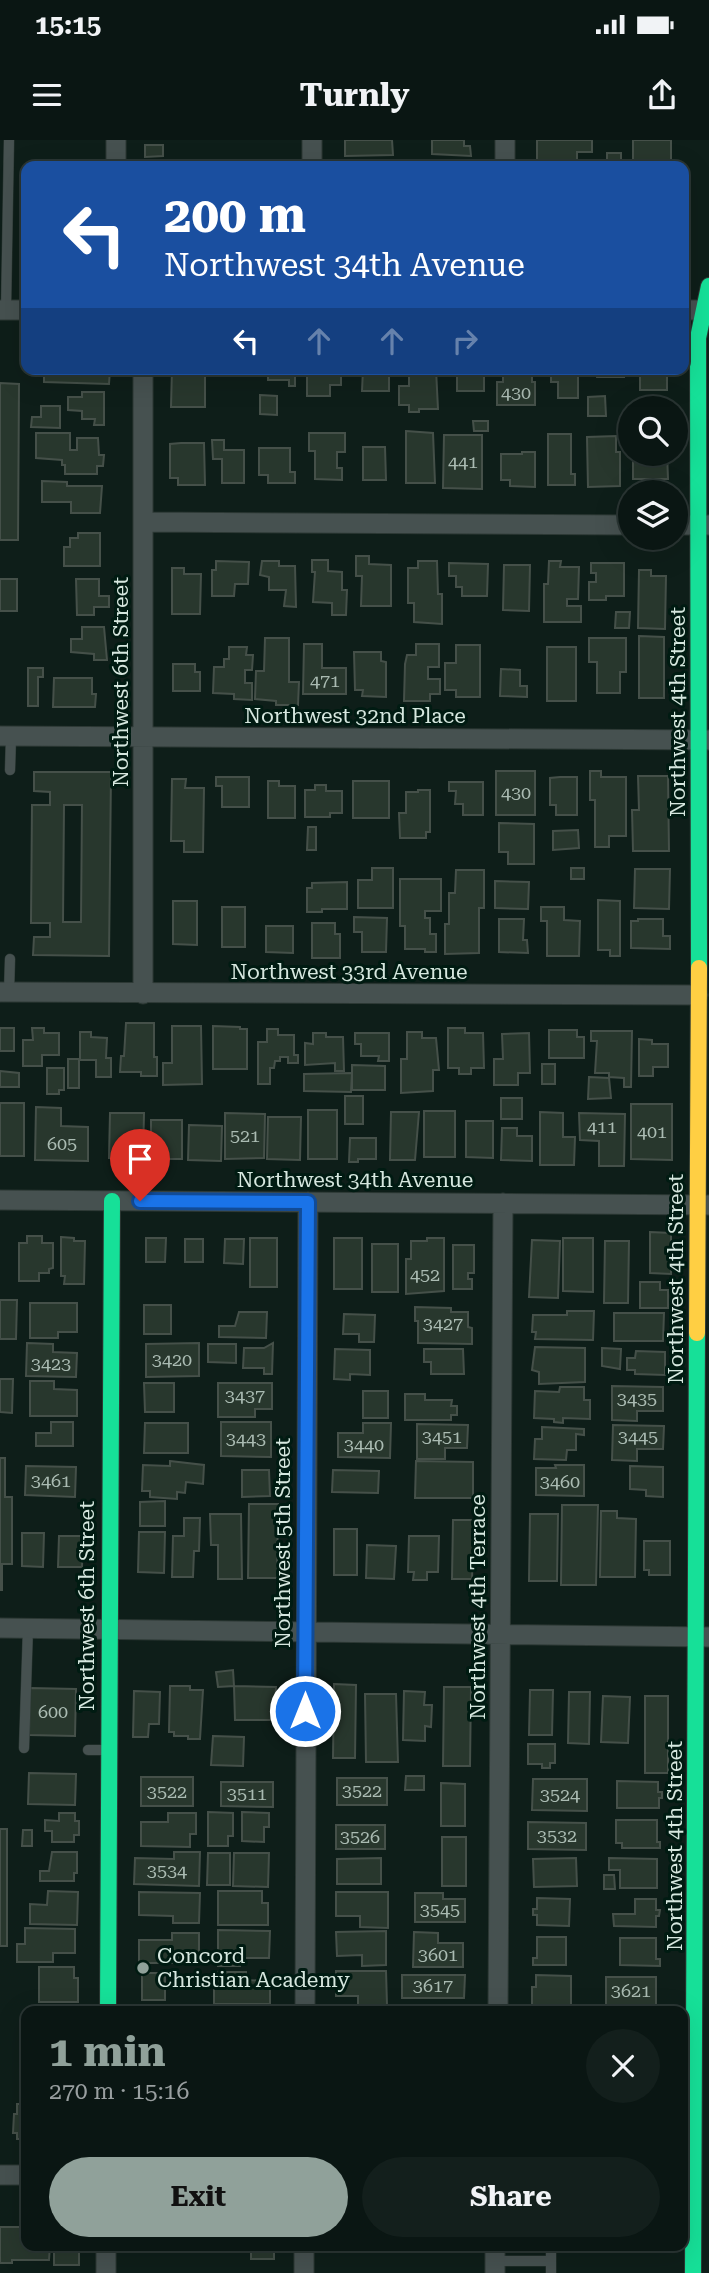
<!DOCTYPE html>
<meta charset="utf-8">
<style>
:root{--surface:#0a1613;--page:#131f1c;--text:#f1f3f6;--muted:#999fa0;--line:#2a3533;--accent:#90a19a}
body{margin:0;font-family:"Roboto Serif",serif;background:var(--page);color:var(--text);height:100vh;display:flex;flex-direction:column;font-size:26px;white-space:nowrap}
*{box-sizing:border-box;margin:0}
p{font-size:23px;color:var(--muted)}
.icon{flex:none;width:38px;height:38px;fill:none;stroke:currentColor;stroke-width:2;stroke-linecap:round;stroke-linejoin:round}
.map{position:relative;flex:1;overflow:hidden}
.side{position:absolute;left:21px;top:1866px;width:667px;height:245px;display:flex;flex-direction:column;background:var(--surface);border-radius:14px;box-shadow:0 7px 28px #0002,0 0 0 2px var(--line)}
.side>*{flex:none}
.hud{position:absolute;left:21px;top:21px;width:668px;height:214px;border-radius:14px;box-shadow:0 7px 28px #0002,0 0 0 2px var(--line);background:#1a4fa0;color:#fff;overflow:hidden}
.buttons{position:absolute;left:618px;top:256px;display:grid;gap:14px}
.buttons a{display:grid;place-items:center;width:70px;height:70px;border-radius:50%;background:var(--surface);box-shadow:0 7px 28px #0002,0 0 0 2px var(--line);font-size:35px}
.pin{position:absolute;display:grid;place-items:center;width:60px;height:60px;color:#fff;margin:-72px -30px;border-radius:50% 50% 50% 0;rotate:-45deg;box-shadow:0 0 7px #0007}
.pin .icon{rotate:45deg}
.me{position:absolute;width:77px;margin:-38px;rotate:0deg;stroke-linejoin:round;filter:drop-shadow(0 0 5px #0008)}
.turn{display:flex;align-items:center;gap:24px;height:147px;padding:0 28px;font-size:32px}
.turn .icon{width:91px;height:91px;stroke-width:2.5}
.turn b{display:block;font-size:49px;line-height:60px}
.lanes{display:flex;align-items:center;height:66px;padding:0 28px;background:#0003;justify-content:center;gap:35px;direction:ltr}
.lanes .off{opacity:.35}
.round{display:grid;place-items:center;flex:none;width:74px;height:74px;border-radius:37px;background:var(--page)}
.head{display:flex;align-items:center;justify-content:space-between;height:119px;padding:0 28px}
h1{font-size:42px;font-weight:700;line-height:52px;color:var(--accent)}
.primary-button{display:flex;gap:14px;margin-top:auto;padding:14px 28px}
.primary-button a{flex:1;height:80px;border-radius:42px;background:var(--accent);color:#111;font-size:28px;font-weight:700;line-height:80px;text-align:center}
.primary-button a+a{background:var(--page);color:var(--text)}
.status{display:flex;justify-content:space-between;align-items:center;height:49px;padding:0 35px;background:var(--surface);direction:ltr}
.status svg{height:19px;fill:currentColor}
header{display:flex;justify-content:space-between;align-items:center;height:91px;padding:0 28px;background:var(--surface);font-size:32px;font-weight:700}
.map>svg:first-child{display:block}
</style>
<div class="status"><b>15:15</b><svg viewBox="0 0 49 12"><path d="M0 12V9h3v3zM5 12V6h3v6zM10 12V3h3v9zM15 12V0h3v12zM26 1h20v11H26zM47 4h2v5h-2z"/></svg></div>
<header><svg class="icon" aria-label="menu" viewBox="0 0 24 24"><path d="M4 6h16M4 12h16M4 18h16"/></svg>Turnly<svg class="icon" aria-label="share" viewBox="0 0 24 24"><path d="M12 15V3M7 8l5-5 5 5M5 13v7h14v-7"/></svg></header>
<div class="map">
<svg width="709" height="2133" viewBox="0 0 709 2133">
<rect width="100%" height="100%" fill="#0e1e19"/>
<!-- building -->
<path fill="#28372d" stroke="#455049" stroke-width="2" fill-rule="evenodd" d="M345 0H392L393 15 345 16Z
M432 0H464V6H470L471 16 432 14Z
M537 0H592V12H577V26H537Z
M633 0H671V21H675L676 26H633Z
M145 5H163V16L145 17Z
M607 13H621V26H607Z
M44 229H110L109 244 44 242Z
M172 229H205V267H171Z
M214 229H248L249 236H214Z
M268 229H295V246H289V240H268Z
M315 229H341V245H330V256H307V235H315Z
M363 229H389V251H362Z
M409 229H436L438 269H419V272H409V265H399V246H409Z
M457 229H484V251H457Z
M503 229H532V242H535V265H497V242H503Z
M551 229H578V258H558V242H551Z
M596 229H624V237H597Z
M640 229H667V250H640Z
M0 243 19 244 18 400H0Z
M82 252H104V285H94L95 279H82V271L68 270V257H82Z
M260 255 277 256V275L260 274Z
M605 256 606 276H588V257Z
M41 266H60V288L31 287 32 277H41Z
M473 281H488V291H474Z
M406 291 433 293 435 343H406Z
M36 293H70V310H77V298H98L99 315H104L103 326H97V334H65V325H62V320L36 318Z
M309 293H345V312H337V328H342V340L315 339V311H309Z
M548 294H571V334H575V345H548Z
M444 295H482V349L443 348Z
M616 296V312H620V346L588 347 587 297Z
M212 300H224V310H244V343H222V319H213Z
M181 303H204L205 345H178V338H170V304Z
M363 307H385L386 340H363Z
M259 308H290V332H295V343H268V335H259Z
M522 312H535V347L510 346V340H501V314H522Z
M633 313H667L668 339H633Z
M42 341 67 342V346H102L100 373H71V362H42Z
M78 393H100V426H64V407H70V398H78Z
M356 416H369V424L391 425V466H361L362 436H356Z
M312 420H328V431L342 432V450H347L346 475H332V463L313 462 315 432H312Z
M216 421 249 422 248 444H235L234 456H212V430H216Z
M262 421H279V426H295L296 467 284 466 286 450H269V437L260 435Z
M418 421H437L438 454H442V484L414 482V463H408V428H418Z
M549 421H561L560 427H579L578 459H567V466H581V482H544V444H548Z
M449 423 488 424 487 456H462V447H456V436H449Z
M591 423H624V456H606V460H589V442H596V433H591Z
M504 425H530L529 471 503 470Z
M172 428H184V434H201L200 474H172Z
M639 430H651V436H666L665 489 638 488Z
M0 439H17V471H0Z
M76 439H99V456H109V467H94V475H77Z
M616 472H630L629 488H615Z
M82 487H104L107 520H94V514L71 512V499H82Z
M639 496 664 497V558H639Z
M265 498H289V542H299L298 565H276V561L255 559 256 531H264Z
M589 498H626V532H620V553H597V522H589Z
M304 504H322V528H346V554H303Z
M416 504H439V527H428V539H440V554H430V561H404L405 524 407 515H416Z
M456 505H480V557H456V550H445V523H456Z
M229 507H247L246 515H253L252 530H245V543H252V560L234 559V554L213 553 214 527H224V519H229Z
M547 507H576V561H547Z
M354 512H381V521L386 522V557L362 556 363 550H355Z
M173 524H195V532H200V551H173Z
M28 528H43V537H38V566H28Z
M501 529 520 530V546H527V557L500 556Z
M54 538H92V554H96L95 567H53Z
M496 631H535V675H496Z
M590 631H601V637H626V696H609V707H595V660H590Z
M34 632H111L109 816 33 815 34 797H50V783H31L32 665H50V652L34 651ZM64 665H82L81 782H63Z
M638 636H668L669 711H633L632 670H639Z
M216 637H249V667H222V646H216Z
M560 637H577V675H556V665H550V638Z
M172 639H186L185 648H204L203 712H184V701H171Z
M268 641H279V646H295V678H268Z
M353 641H389V678H353Z
M449 642H483V675H463V664H455L456 651H449Z
M315 645H326V651H342V673H330V677H305V650H315Z
M418 650H430V692H426V698H400L399 673H406V652H418Z
M499 683 534 684V724H508V712H499Z
M308 687H316V710H307Z
M578 690 579 708 553 710V691Z
M372 728H393V768H358V740H372Z
M571 728H584V739H571Z
M635 729H670L669 769 634 768Z
M456 730H484V768H479V813L445 814V784H449V753H455Z
M400 739H441V771H425V778H430V794H436V812H425V809H405V786H400Z
M495 741 529 742 528 769 495 768Z
M347 742V769H322V772H307V748H312V743Z
M598 760 620 761V816H610V810H598Z
M173 761H197V805L173 804Z
M222 767H245V807H222Z
M541 767H564V780L580 781 579 816H547V781H541Z
M354 777 387 778 386 812H362V792H354Z
M499 779H524L523 800H527L528 813 499 812Z
M638 779H663V796H670V809L631 808V781H638Z
M312 783H335V794H340V818H312Z
M266 786H293V813L266 812Z
M126 883H154V917H157V936H141V932H120L121 916H124Z
M172 886H201L202 944 163 945V923H172Z
M213 886 240 887V889H247V929H213Z
M0 888H14V911H0Z
M32 888H44V893H59V915H42V926H23V900H33Z
M448 888H465V893H483L484 928H471V934H459V928H448Z
M267 889H278V895H294V915H298V923H288V917H280V921H275L274 928H270V944H258V902H267Z
M549 890H577V897H584V918H549Z
M591 891H632L631 947H624V938L609 937V933H595L597 901H591Z
M80 892H91V897L107 898 106 918H111V937H96V920H80Z
M407 892H422V898H436L439 930H433V951L401 953V919H407Z
M313 893H326V897H343L344 931H335V923L305 925V903L313 904Z
M355 893H389V921H378L379 916H361V904H355Z
M529 893 530 933H518V945H494V919H503L502 894Z
M639 899 652 900V904H668V927H653V936H639Z
M68 919H79V948H68Z
M542 924H555V944H542Z
M352 925 385 926V950H352Z
M47 928H64V950H59V954H47Z
M0 931 19 933V947H0Z
M352 933 351 952 304 951V934Z
M589 937 609 938 611 958 588 959Z
M345 956H363V984H345Z
M501 958H522V979H501Z
M0 963H24V1016H0Z
M631 964H672V1020L631 1019Z
M36 967 61 968V986L88 987V1021L35 1020Z
M308 970H337V1019H308Z
M424 971H455V1017H424Z
M391 972H419L415 1020H390Z
M540 972 563 973V997H575L574 1025H540Z
M110 973H144L143 1019 109 1018Z
M225 973 265 974 264 1018 225 1019Z
M579 973 625 974 624 1026H599V1001L580 1000Z
M268 977H301L300 1020 267 1019Z
M151 980H182V1019H151Z
M466 981H493V1018L466 1017Z
M189 985 222 986 221 1021 188 1020Z
M502 988H517V996H532V1021L501 1020Z
M350 998H376V1019H358V1022H349Z
M650 1092 671 1093V1134L650 1133Z
M27 1096H42V1103H53V1128L49 1129V1133H39V1141H19V1103H27Z
M61 1097 74 1098V1101H85L84 1144H64L65 1136H61Z
M146 1098H166L165 1122H146Z
M250 1098H277V1147H250Z
M334 1098H362V1149H334Z
M427 1098H444V1151L406 1154V1119H411V1101H427Z
M563 1098H593V1152L563 1151Z
M185 1099H203V1122H185Z
M225 1099H244L243 1124 224 1123Z
M532 1100 560 1101 558 1158 529 1157Z
M605 1101H629L628 1163H604Z
M372 1104H398V1152H372Z
M453 1105H474V1133H468V1139H472V1149H453Z
M640 1142H660V1150H668V1168H640Z
M0 1160H17L16 1199H0Z
M30 1163H77V1192H58V1198H30Z
M144 1165H171V1194H144Z
M415 1167 451 1168V1172H468V1187L472 1188V1204L418 1203V1181H415Z
M567 1171H594L593 1200 535 1199 536 1192H532L533 1175H567Z
M239 1172H267L266 1198 219 1197V1186H235Z
M614 1173H664L663 1201H614Z
M344 1174 375 1175 374 1202H359V1194H343Z
M27 1203 53 1204V1212L77 1213 76 1237 26 1236Z
M199 1203V1236L146 1237V1204Z
M273 1203 272 1234H264V1228H243L244 1208H264Z
M208 1204H236V1223L208 1222Z
M535 1207 585 1208V1242L539 1244V1232L532 1230Z
M602 1208 621 1209 620 1229 602 1226Z
M335 1209 370 1210V1235L350 1234V1240L334 1239Z
M424 1209H463L464 1234H431V1222H424Z
M636 1211 665 1212V1235L635 1234V1230H627V1218H635Z
M0 1239H13L12 1273 0 1272Z
M30 1241H54V1249L77 1250V1276H30Z
M144 1243H174V1272H145Z
M218 1243H272V1269H255V1277H218Z
M612 1246 663 1247V1271H637V1281L612 1280Z
M560 1247H584V1260H590V1279L563 1278V1283L554 1282V1279L534 1278 535 1251 559 1252Z
M363 1251H388V1278H363Z
M405 1254H425V1260H452L451 1266H457V1275H451V1280H405Z
M51 1282H73V1306H36V1293H51Z
M221 1282H271V1317L221 1316Z
M145 1283H188V1313H144Z
M363 1283H391L390 1318 338 1317V1293H363Z
M417 1284 468 1285 467 1308H445V1319H417Z
M613 1285 664 1286 663 1309H637V1321L612 1320Z
M542 1287 584 1289V1295L576 1294V1310H567L566 1320 534 1319 535 1299H542Z
M0 1318H5V1357H12V1424H2V1450H0Z
M170 1321 204 1325 203 1344 186 1342 185 1353 177 1352V1359L150 1357V1351H142L143 1325 170 1326Z
M416 1321 473 1322V1358H415Z
M555 1325H584V1356L536 1355V1328H556Z
M26 1326 76 1327 75 1357 25 1355Z
M630 1326 663 1327V1357L646 1356V1350L630 1349Z
M242 1330H269L270 1356 242 1357Z
M333 1330 379 1331 378 1353 332 1352Z
M165 1361V1386H140V1362Z
M249 1364H278L277 1438H248Z
M562 1365H598L596 1445H561Z
M601 1371H617V1378L636 1379 635 1437H600Z
M210 1374H241L242 1439H218V1405H211Z
M530 1374H558L557 1441H529Z
M184 1378H200L199 1411H194L193 1437H172L173 1396H184Z
M453 1380H474L472 1439H452Z
M334 1389H357V1435H334Z
M139 1392H165L164 1433 138 1432Z
M22 1393H44L43 1427 22 1426Z
M59 1396H83L82 1427H58Z
M409 1396H439L438 1432H427V1440H413L414 1432H408Z
M644 1401H670V1435H649V1430H644Z
M367 1405 396 1406 394 1439 366 1438Z
M233 1530 234 1546 218 1547 216 1532Z
M334 1544 356 1545 355 1618H333Z
M170 1546H190V1550H203L200 1599H188V1596H174V1592H169Z
M234 1546 276 1547 275 1565H279V1580H235Z
M444 1547H471L470 1626H443Z
M30 1548 76 1549 75 1596 29 1595Z
M530 1550H553L552 1595H529Z
M134 1551 160 1552 159 1584H149L148 1597H133Z
M404 1551 425 1552 424 1565H432L431 1587 425 1586V1601L403 1600Z
M569 1552H590L589 1604 568 1603Z
M365 1554H396L398 1622H366Z
M603 1556 630 1557 628 1603 601 1602Z
M645 1556H668V1633H645Z
M213 1596 244 1597 243 1626 211 1625Z
M528 1604H555V1623H550V1628H542V1624H528Z
M29 1633 76 1634 75 1665 28 1664Z
M406 1636H424V1650H405Z
M141 1637H193V1666H141Z
M337 1638H387V1665H337Z
M533 1639H587V1671L532 1670Z
M617 1641 658 1642V1652H662V1658H659V1668H617Z
M221 1642H273V1667L221 1666Z
M441 1643 465 1644V1686H441Z
M208 1672 233 1673V1696H228V1706H208Z
M242 1672 269 1673V1687H264V1702L242 1701Z
M59 1673H75V1681H79V1695H74V1702H52V1691H45V1680L59 1681Z
M168 1673H196V1694H190V1707L141 1706V1682H168Z
M616 1680H657V1702H660V1708H622V1703H616Z
M528 1682 586 1683V1710L528 1709Z
M336 1685H385V1709H336Z
M0 1689H7V1806H0Z
M23 1690H32V1706H22Z
M442 1697H466V1746H442Z
M52 1712H77V1733H74V1741H40V1731H49Z
M174 1712H200L199 1746 134 1744 135 1718 174 1719Z
M208 1713H230V1745H207Z
M234 1713H269L268 1747 233 1746Z
M381 1718V1744H337V1719Z
M576 1718 577 1746 534 1747 533 1719Z
M609 1718 657 1719V1748H620V1730H609Z
M604 1735H614L615 1749H604Z
M48 1751 78 1752 77 1785 30 1784V1764L47 1765Z
M218 1751H262V1763H268V1785H218Z
M139 1752 200 1753 199 1783H173V1776L139 1775Z
M336 1752H388V1788L360 1787V1776H336Z
M415 1753H443V1759H465V1782H415Z
M537 1758 570 1759 569 1786 537 1785V1775H533V1769H537Z
M635 1759H656V1770H660L659 1776H656V1787L614 1786 613 1774H635Z
M25 1788 75 1789V1813H53V1822H17V1804H25Z
M218 1790 270 1791 269 1818H240V1826H218Z
M386 1791V1825L362 1826V1815L337 1816 336 1792Z
M414 1792 438 1793V1803H463V1827H413Z
M172 1793H199V1823H139V1800H172Z
M537 1797H566V1825H533V1818H537Z
M620 1798H656V1819H660V1826L620 1825Z
M39 1827H74V1838H78V1862H39Z
M336 1831H386L387 1865H358V1856H336Z
M214 1832H246V1840L270 1841V1864H214Z
M142 1833H165V1860H142Z
M402 1835H465L464 1858H402Z
M536 1835 571 1836V1865H532V1847H536Z
M606 1837H656V1865H606Z
M22 1907H26V1941H22Z
M17 1964H26V1999H17V1993H13L14 1974H17Z
M0 2087H26V2105H50L49 2120H12V2123H0Z
M54 2105H79V2125H54Z
M251 2105H274V2119H251Z"/>
<g fill="none" stroke-linecap="round" stroke-linejoin="round">
<defs>
<path id="lane" d="M6 170 9 0
M10 630 11 597
M9 852 10 819
M24 1608 28 1488
M88 1610H108
M495 2121H551
M551 2133V2105"/>
<path id="street" d="M116 26V0
M312 26V0
M505 26V0
M0 170H26
M684 170H704
M144 382 630 385
M676 385H709
M0 596 709 600
M0 852 698 855
M143 854V229
M0 1060 709 1065
M0 1488 708 1497
M305 1871 308 1062
M498 1871 503 1063
M0 2035H26
M106 2105V2133
M304 2133V2105
M495 2133V2105"/>
<path id="fast" d="M699 828 698 198 709 146
M108 1871 112 1061
M693 2133 697 1193"/>
<path id="slow" d="M697 1193 699 828"/>
</defs>
<!-- lane casing -->
<use href="#lane" stroke="#2c3834" stroke-width="11"/>
<!-- street casing -->
<use href="#street" stroke="#2c3834" stroke-width="21"/>
<!-- fast casing -->
<use href="#fast" stroke="#2c3834" stroke-width="18"/>
<!-- slow casing -->
<use href="#slow" stroke="#2c3834" stroke-width="18"/>
<!-- lane -->
<use href="#lane" stroke="#465150" stroke-width="10"/>
<!-- street -->
<use href="#street" stroke="#465150" stroke-width="19"/>
<!-- fast -->
<use href="#fast" stroke="#16e098" stroke-width="16"/>
<!-- slow -->
<use href="#slow" stroke="#ffcf43" stroke-width="16"/>
</g>
<g fill="none" stroke-linecap="round" stroke-linejoin="round">
<defs>
<path id="route" d="M140 1061 308 1062 305 1571"/>
</defs>
<!-- route casing -->
<use href="#route" stroke="#114b97" stroke-width="18"/>
<!-- route -->
<use href="#route" stroke="#1a73e8" stroke-width="12"/>
</g>
<!-- markers -->
<circle fill="#90a19a" stroke="#001b12" stroke-width="2.5" cx="143" cy="1828" r="7"/>
<g text-anchor="middle" stroke-width="6" stroke-linejoin="round" paint-order="stroke">
<!-- number labels -->
<g font-size="18" fill="#aabbb2">
<text x="516" y="259">430</text>
<text x="463" y="328">441</text>
<text x="325" y="547">471</text>
<text x="516" y="659">430</text>
<text x="602" y="993">411</text>
<text x="652" y="998">401</text>
<text x="245" y="1002">521</text>
<text x="62" y="1010">605</text>
<text x="425" y="1141">452</text>
<text x="443" y="1190">3427</text>
<text x="172" y="1226">3420</text>
<text x="51" y="1230">3423</text>
<text x="245" y="1262">3437</text>
<text x="637" y="1265">3435</text>
<text x="442" y="1303">3451</text>
<text x="638" y="1303">3445</text>
<text x="246" y="1305">3443</text>
<text x="364" y="1311">3440</text>
<text x="51" y="1347">3461</text>
<text x="560" y="1348">3460</text>
<text x="53" y="1578">600</text>
<text x="362" y="1657">3522</text>
<text x="167" y="1658">3522</text>
<text x="247" y="1660">3511</text>
<text x="560" y="1661">3524</text>
<text x="557" y="1702">3532</text>
<text x="360" y="1703">3526</text>
<text x="167" y="1737">3534</text>
<text x="440" y="1776">3545</text>
<text x="438" y="1821">3601</text>
<text x="433" y="1852">3617</text>
<text x="631" y="1857">3621</text>
</g>
<!-- street labels -->
<g font-size="21" fill="#d6e7df" stroke="#001b12">
<text transform="translate(121 542) rotate(-90)" y="7">Northwest 6th Street</text>
<text transform="translate(678 572) rotate(-90)" y="7">Northwest 4th Street</text>
<text x="355" y="583">Northwest 32nd Place</text>
<text x="349" y="839">Northwest 33rd Avenue</text>
<text x="355" y="1047">Northwest 34th Avenue</text>
<text transform="translate(676 1139) rotate(-90)" y="7">Northwest 4th Street</text>
<text transform="translate(283 1403) rotate(-90)" y="7">Northwest 5th Street</text>
<text transform="translate(87 1466) rotate(-90)" y="7">Northwest 6th Street</text>
<text transform="translate(478 1467) rotate(-90)" y="7">Northwest 4th Terrace</text>
<text transform="translate(675 1706) rotate(-90)" y="7">Northwest 4th Street</text>
</g>
<!-- poi labels -->
<g font-size="21" fill="#d6e7df" stroke="#001b12" text-anchor="start">
<text x="157" y="1823">Concord<tspan x="157" dy="24">Christian Academy</tspan></text>
</g>
</g>
</svg>
<div class="buttons">
<a><svg class="icon" aria-label="search" viewBox="0 0 24 24"><circle cx="10" cy="10" r="6"/><path d="M15 15l6 6"/></svg></a>
<a><svg class="icon" aria-label="layers" viewBox="0 0 24 24"><path d="M12 4l9 5-9 5-9-5zM3 14l9 5 9-5"/></svg></a>
</div>
<div class="pin" style="left:140px;top:1061px;background:#d93025"><svg class="icon" aria-label="arrive" viewBox="0 0 24 24"><path d="M6 21V4h12l-3 4 3 4H6"/></svg></div>
<svg class="me" style="left:305px;top:1571px" viewBox="-20 -20 40 40"><circle r="17" fill="#1a73e8" stroke="#fff" stroke-width="3"/><path d="M0-11L8 9 0 5-8 9z" fill="#fff"/></svg>
<div class="hud">
<div class="turn"><svg class="icon" aria-label="left" viewBox="0 0 24 24"><path d="M17 20v-9H6M10 6l-5 5 5 5"/></svg><div><b>200 m</b>Northwest 34th Avenue</div></div>
<div class="lanes"><svg class="icon" aria-label="left" viewBox="0 0 24 24"><path d="M17 20v-9H6M10 6l-5 5 5 5"/></svg><svg class="icon off" aria-label="ahead" viewBox="0 0 24 24"><path d="M12 20V5M6 11l6-6 6 6"/></svg><svg class="icon off" aria-label="ahead" viewBox="0 0 24 24"><path d="M12 20V5M6 11l6-6 6 6"/></svg><svg class="icon off" aria-label="right" viewBox="0 0 24 24"><path d="M7 20v-9h11M14 6l5 5-5 5"/></svg></div>
</div>
<section class="side">
<div class="head"><div><h1>1 min</h1><p>270 m · 15:16</p></div><a class="round"><svg class="icon" aria-label="close" viewBox="0 0 24 24"><path d="M6 6l12 12M18 6L6 18"/></svg></a></div>
<div class="primary-button"><a>Exit</a><a>Share</a></div>
</section>
</div>
